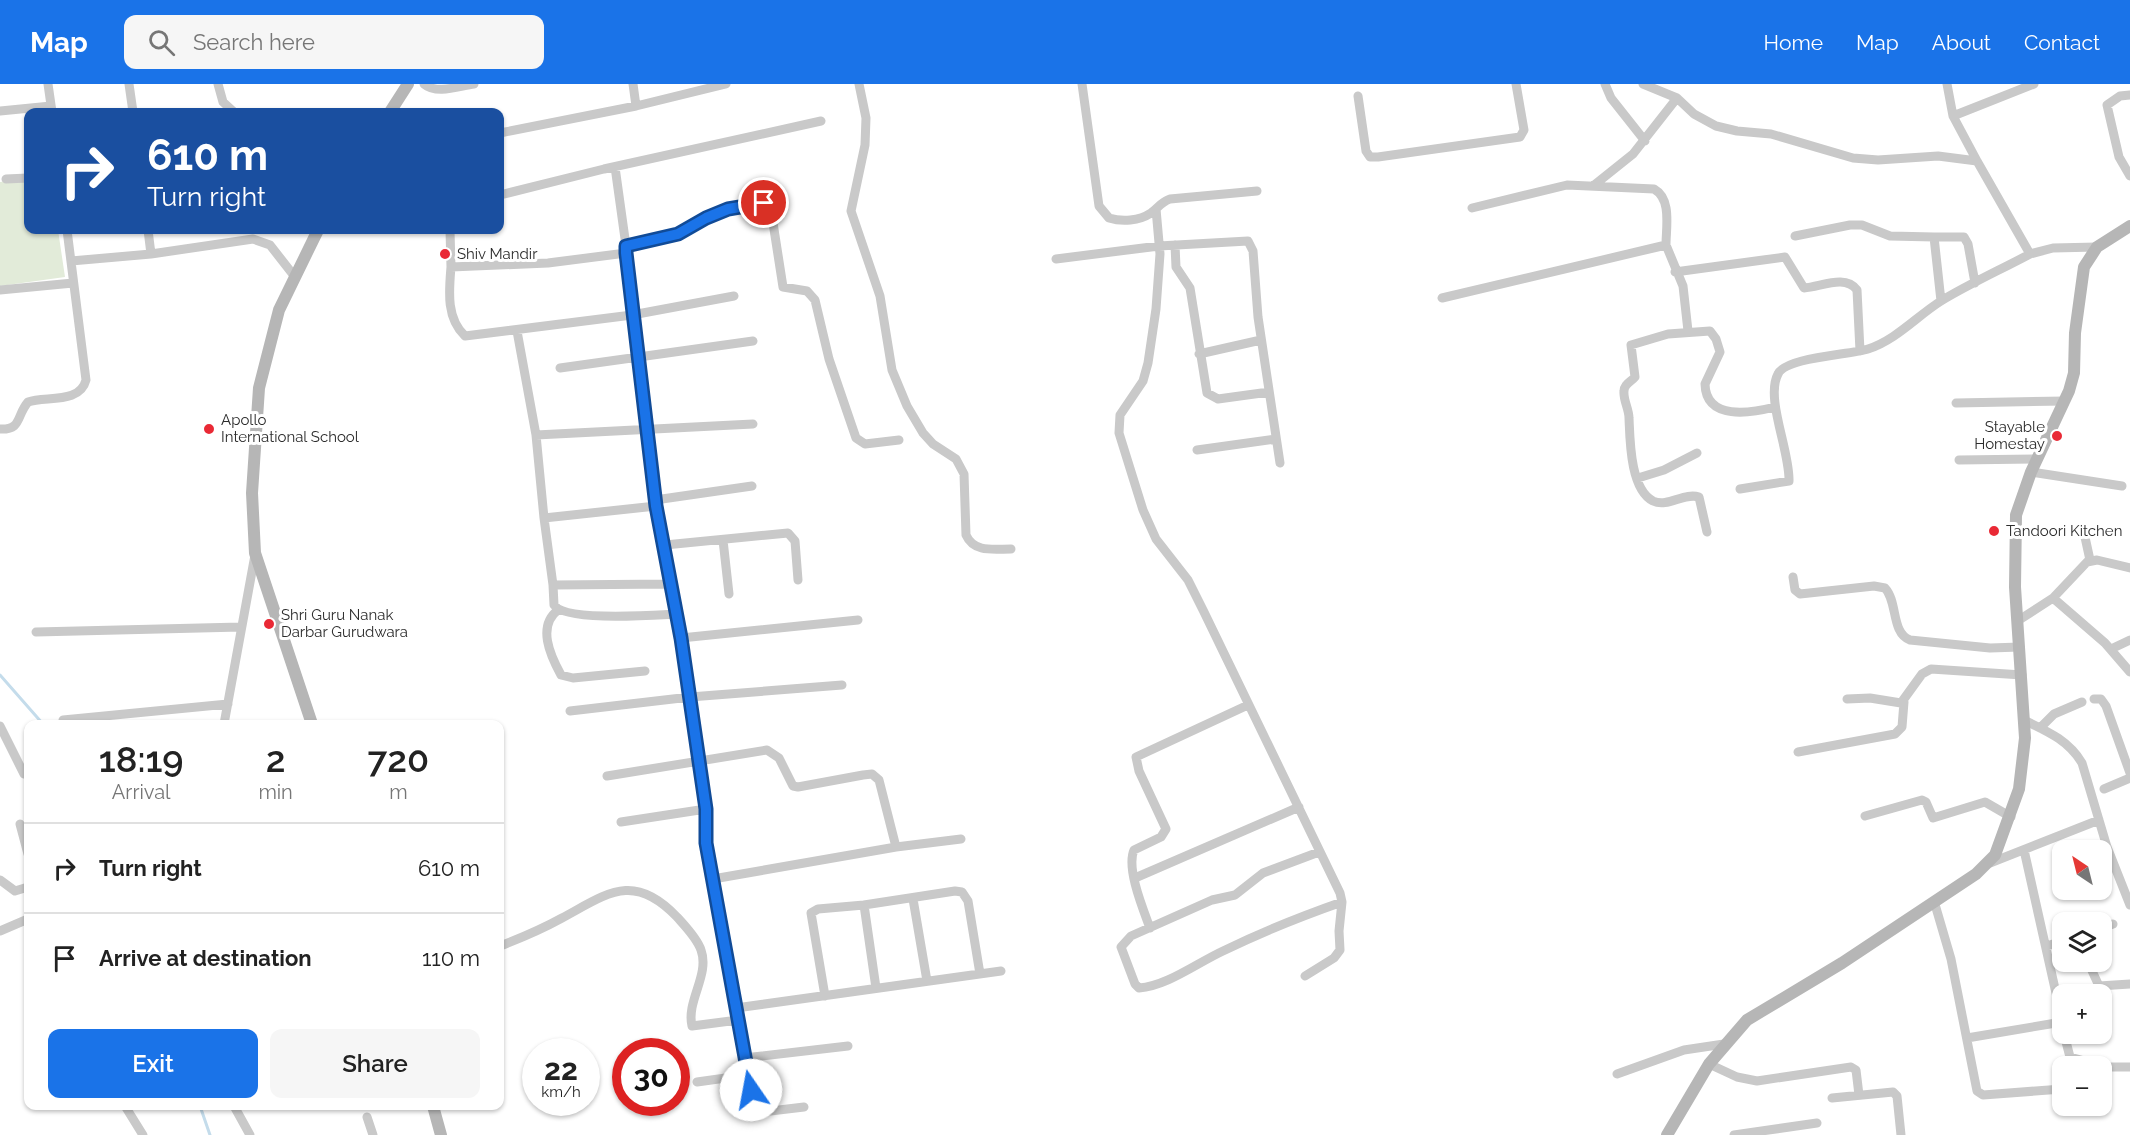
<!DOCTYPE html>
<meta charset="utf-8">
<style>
:root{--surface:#fff;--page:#f6f6f6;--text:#222;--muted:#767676;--line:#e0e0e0;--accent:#1a73e8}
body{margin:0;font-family:Raleway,sans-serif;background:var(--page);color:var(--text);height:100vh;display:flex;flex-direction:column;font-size:22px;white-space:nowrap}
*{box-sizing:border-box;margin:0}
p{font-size:20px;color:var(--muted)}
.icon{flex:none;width:33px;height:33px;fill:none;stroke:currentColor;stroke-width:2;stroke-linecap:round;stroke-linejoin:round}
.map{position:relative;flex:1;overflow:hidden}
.panel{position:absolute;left:24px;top:636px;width:480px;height:390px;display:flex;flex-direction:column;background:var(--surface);border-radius:12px;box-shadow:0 2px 4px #0004}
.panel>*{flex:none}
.top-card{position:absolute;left:24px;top:24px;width:480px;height:126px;border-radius:12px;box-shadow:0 2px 4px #0004;background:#1a4fa0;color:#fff;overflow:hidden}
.needle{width:39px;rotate:325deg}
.tools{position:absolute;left:2052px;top:756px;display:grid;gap:12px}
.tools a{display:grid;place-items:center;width:60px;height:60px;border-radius:12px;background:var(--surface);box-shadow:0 2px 4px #0004;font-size:30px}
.speed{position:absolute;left:522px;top:954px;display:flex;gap:12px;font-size:30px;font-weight:700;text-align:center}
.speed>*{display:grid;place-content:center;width:78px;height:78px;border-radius:50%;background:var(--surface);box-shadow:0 2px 4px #0004;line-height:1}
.speed small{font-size:15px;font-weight:400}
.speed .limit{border:9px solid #d22;background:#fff;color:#111}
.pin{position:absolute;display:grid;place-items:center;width:51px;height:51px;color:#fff;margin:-26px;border:3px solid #fff;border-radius:50%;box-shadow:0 2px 6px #0007}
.me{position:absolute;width:66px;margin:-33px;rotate:348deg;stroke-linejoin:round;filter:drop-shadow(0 0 4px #0008)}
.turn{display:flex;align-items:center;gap:21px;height:126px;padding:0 24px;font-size:27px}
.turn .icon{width:78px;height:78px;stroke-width:2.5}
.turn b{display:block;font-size:42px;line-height:51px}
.eta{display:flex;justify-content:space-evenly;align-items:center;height:102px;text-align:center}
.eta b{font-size:36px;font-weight:600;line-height:42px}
.primary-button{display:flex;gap:12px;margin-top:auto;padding:12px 24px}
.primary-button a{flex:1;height:69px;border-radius:12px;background:var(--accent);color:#fff;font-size:24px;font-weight:600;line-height:69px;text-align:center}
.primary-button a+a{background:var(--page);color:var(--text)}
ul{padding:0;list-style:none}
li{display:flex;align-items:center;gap:18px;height:90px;padding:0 24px;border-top:2px solid var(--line)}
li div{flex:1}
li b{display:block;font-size:22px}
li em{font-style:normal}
header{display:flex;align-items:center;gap:36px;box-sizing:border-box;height:84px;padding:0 30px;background:var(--accent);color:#fff}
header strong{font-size:28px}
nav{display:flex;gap:33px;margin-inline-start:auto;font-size:21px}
.search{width:420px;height:54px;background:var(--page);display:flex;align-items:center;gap:15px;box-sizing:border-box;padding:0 21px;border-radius:12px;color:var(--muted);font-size:22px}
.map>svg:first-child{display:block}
</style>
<header>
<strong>Map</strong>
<div class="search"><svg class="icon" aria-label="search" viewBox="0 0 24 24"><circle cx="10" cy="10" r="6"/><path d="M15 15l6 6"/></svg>Search here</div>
<nav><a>Home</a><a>Map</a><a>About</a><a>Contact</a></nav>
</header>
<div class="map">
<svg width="2130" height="1051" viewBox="0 0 2130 1051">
<rect width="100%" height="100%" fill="#fff"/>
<!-- green -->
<path fill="#e2ebd9" d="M28 94V146H58L65 193 0 202V98Z"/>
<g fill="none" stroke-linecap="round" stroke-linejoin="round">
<!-- stream -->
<path stroke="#c4dceb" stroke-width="3" d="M0 591 43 640
M200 1022 210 1051"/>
<!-- street -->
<path stroke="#c9c9c9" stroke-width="9" d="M48 0 52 28
M129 0 133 28
M218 0 223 18 234 28
M424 0C437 11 459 2 474 0
M633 0 636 22
M859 0 866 34 865 61 851 127 880 212 892 286 907 322 923 349 933 360 956 375 964 390 966 451C974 469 994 465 1011 465
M1082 0 1099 122 1109 134C1122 138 1139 137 1151 129 1158 124 1161 118 1170 115L1257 107
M1605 0 1611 14 1645 57
M1643 0 1677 14 1694 30 1716 42 1737 47 1771 50 1853 74 1878 76 1938 72 1977 77 2030 170 2053 164 2097 163
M1947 0 1953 32 1977 77
M2130 11 2120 12 2107 21 2119 73 2130 92
M1358 12 1366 67 1370 73H1378L1520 53 1524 46 1516 0
M0 27 51 22
M1953 32 2034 0
M500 49 636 22 726 0
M615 83 626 162
M6 95 28 94
M1593 102 1633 70 1677 14
M500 111 604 85 821 37
M1472 124 1567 101 1654 105C1672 115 1666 143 1666 161
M1156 125 1160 170 1156 225 1148 279 1143 297 1120 331 1119 349 1143 426 1156 455 1188 496 1204 528 1340 809 1342 818 1339 847 1340 866 1334 874 1305 892
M148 146 151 170
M450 146 451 183 548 179 626 169V162L678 150 706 134 728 125 764 119 771 126 783 203 807 207 815 216 829 275 856 354 865 360 899 356
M1795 152 1850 141H1862L1890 152 1934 153 1941 217
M1934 153H1964L1968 160 1975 199
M1175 161 1176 183 1190 204 1207 309 1218 315 1269 308
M1056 175 1159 162 1248 157 1253 167 1258 233 1280 379
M71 177 151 170 253 155 270 161 295 193
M451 183C449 207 446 234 465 252L632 231 734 212
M1675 188 1785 173 1804 204C1821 203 1845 190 1857 206L1860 267
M0 206 73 199
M1442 214 1666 161 1683 202 1688 247
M517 247 536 351
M1199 270 1261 256
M560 284 753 257
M1956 319 2065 317
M0 345C22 346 16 332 28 318 46 312 80 320 86 296L67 146
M1197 366 1276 355
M1959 376 2036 375
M2031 388 2122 402
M1638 394 1664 386 1697 369
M1740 405 1789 397C1790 367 1765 314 1778 290 1786 273 1849 271 1868 265 1896 256 1917 232 1941 217 1969 200 2000 186 2030 170
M655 416 752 402
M544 434 536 351 753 340
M2083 444 2090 476
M1707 448 1699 413C1684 408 1668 424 1653 417 1630 405 1630 356 1629 334 1629 325 1623 316 1624 307 1624 300 1631 298 1635 293L1631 261 1668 250 1710 247 1716 255 1720 268 1705 300C1706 337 1751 329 1775 323
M723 456 729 510
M665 461 788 449 795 457 798 496
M1793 493 1795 506 1800 510 1874 502 1885 504C1898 518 1891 549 1910 556L1990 564 2020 563
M671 500 553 501 554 521C566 538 655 531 677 530
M553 501 544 434 656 422
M2053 514 2105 559 2130 588
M558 526C537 542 550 571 561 591L573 594 645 587
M2019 536 2053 514 2087 478 2097 476 2130 484
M36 548 241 543
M681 554 858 536
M2111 565 2130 556
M1847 615 1870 614 1901 619 1922 590 1931 585 2022 591
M2094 615H2101L2106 622 2130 689
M570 627 690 613 842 601
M63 636 228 620
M2026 637C2049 648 2069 657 2082 679L2107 763 2130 821
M224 640 255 471
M0 642 24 690
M2040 644 2054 630 2082 618
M1798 668 1895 650 1902 643 1904 618
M607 692 767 666 779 674 793 702 798 703 863 691 872 690 879 696 896 763 713 795
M2104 705 2130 694
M1865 732 1922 716 1926 718 1933 734 1985 718 2011 733
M621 738 706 725
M20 740 28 770
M896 763 961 755
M2024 766 2062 936
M1319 768 1263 789 1235 811 1212 816 1131 852 1121 863 1135 900 1139 904C1167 902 1197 879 1223 867 1262 848 1302 832 1342 818
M1990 779 2099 736
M1135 794 1299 723
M0 796 15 807 28 803
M913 815 927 897
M1934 817 1951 875 1977 1007 1983 1011 2062 1005
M1150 844C1143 825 1126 784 1134 766L1161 753 1166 745 1139 687 1136 673 1248 621
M2102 844 2113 840
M0 847 28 835
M500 862C521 854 542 845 562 834 607 810 633 787 677 833 685 842 697 854 701 866 710 891 686 917 692 942L738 936 706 759V725L681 554 656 422 626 169
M2047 862 2062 857
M2088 878 2099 902 2130 900
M876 904 864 821 955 807 962 808 968 817 980 890
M825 912 811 829 818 825 864 821
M736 924 1001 887
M738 936 747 991 757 1025 762 1028 804 1023
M2064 950 2070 973 2106 983 2105 998 2102 1002
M1967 954 2062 938
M744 974 848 962
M1709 980 1737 993 1757 997 1851 983 1856 986 1859 1011
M2106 983H2130
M1617 990 1684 966 1724 960
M697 998 747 991
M1832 1014 1893 1008 1897 1012 1901 1051
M125 1022 143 1051
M234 1022 250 1051
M367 1033 373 1051
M1734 1051 1817 1039"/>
<!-- secondary -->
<path stroke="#b6b6b6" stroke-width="12" d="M390 28 408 0
M312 640 255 469 252 409 259 304 279 226 318 146
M433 1022 441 1051
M1667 1051 1709 980 1747 936 1842 879 1976 790 1995 771 2019 705 2025 654 2015 503 2016 431 2031 388 2069 307 2074 289 2075 249 2084 183 2097 163 2130 142"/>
</g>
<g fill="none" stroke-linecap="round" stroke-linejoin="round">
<defs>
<path id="route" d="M751 1006 706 759V725L681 554 656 422 626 169V162L678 150 706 134 728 125 764 119"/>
</defs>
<!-- route casing -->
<use href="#route" stroke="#114b97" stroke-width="15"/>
<!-- route -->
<use href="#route" stroke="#1a73e8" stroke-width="10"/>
</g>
<!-- markers -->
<g fill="#e92935" stroke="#fff" stroke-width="2">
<circle cx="445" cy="170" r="6"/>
<circle cx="209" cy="345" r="6"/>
<circle cx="2057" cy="352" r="6"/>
<circle cx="1994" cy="447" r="6"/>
<circle cx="269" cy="540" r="6"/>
</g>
<g text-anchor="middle" stroke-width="6" stroke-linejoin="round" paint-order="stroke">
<!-- poi labels -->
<g font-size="15" fill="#2c2c2c" stroke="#fff" text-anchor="start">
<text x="457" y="175">Shiv Mandir</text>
<text x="221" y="341">Apollo<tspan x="221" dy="17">International School</tspan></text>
<text x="2045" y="348" text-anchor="end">Stayable<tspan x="2045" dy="17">Homestay</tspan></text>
<text x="2006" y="452">Tandoori Kitchen</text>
<text x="281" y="536">Shri Guru Nanak<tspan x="281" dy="17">Darbar Gurudwara</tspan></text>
</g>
</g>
</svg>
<div class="tools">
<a><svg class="needle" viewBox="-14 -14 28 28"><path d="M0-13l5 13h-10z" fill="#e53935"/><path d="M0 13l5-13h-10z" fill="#767676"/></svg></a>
<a><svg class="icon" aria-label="layers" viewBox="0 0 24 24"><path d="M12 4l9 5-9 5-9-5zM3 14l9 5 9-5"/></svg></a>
<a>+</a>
<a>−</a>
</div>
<div class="speed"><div>22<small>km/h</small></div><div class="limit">30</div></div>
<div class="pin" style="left:764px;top:119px;background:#d93025"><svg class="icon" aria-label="arrive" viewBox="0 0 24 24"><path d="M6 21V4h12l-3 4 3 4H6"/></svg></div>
<svg class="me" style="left:751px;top:1006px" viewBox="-20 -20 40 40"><circle r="19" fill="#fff"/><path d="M0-13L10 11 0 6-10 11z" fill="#1a73e8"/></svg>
<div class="top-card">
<div class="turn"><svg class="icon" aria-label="right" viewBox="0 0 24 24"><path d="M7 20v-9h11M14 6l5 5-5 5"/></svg><div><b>610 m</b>Turn right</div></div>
</div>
<section class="panel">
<div class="eta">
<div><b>18:19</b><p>Arrival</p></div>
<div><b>2</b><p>min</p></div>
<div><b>720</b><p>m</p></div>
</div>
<ul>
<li><svg class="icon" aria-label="right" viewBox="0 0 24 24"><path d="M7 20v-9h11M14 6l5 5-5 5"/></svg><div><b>Turn right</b></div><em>610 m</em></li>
<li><svg class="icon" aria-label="arrive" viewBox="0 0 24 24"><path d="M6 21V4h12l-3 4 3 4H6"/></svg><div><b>Arrive at destination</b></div><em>110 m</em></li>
</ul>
<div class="primary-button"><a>Exit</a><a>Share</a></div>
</section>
</div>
